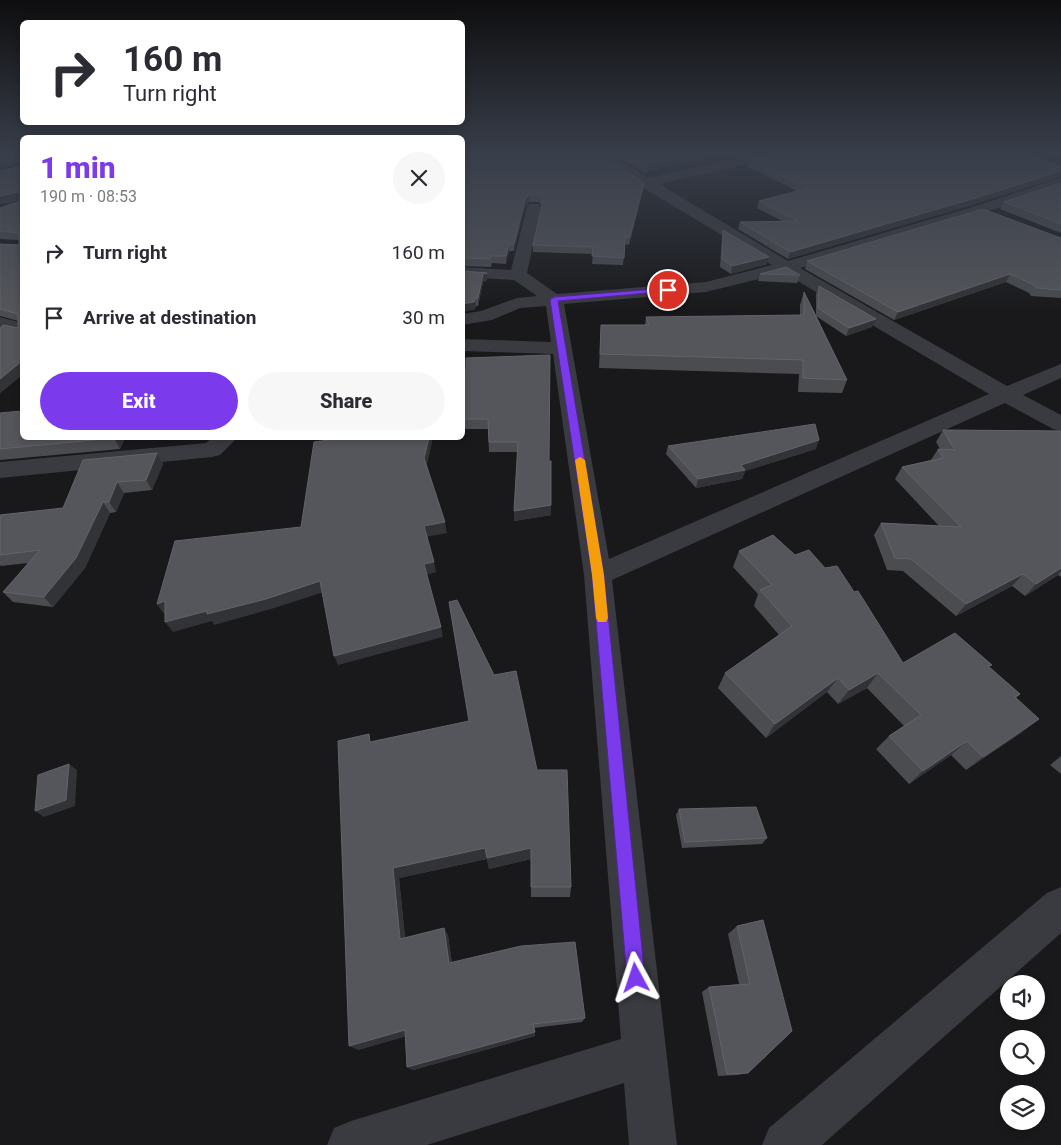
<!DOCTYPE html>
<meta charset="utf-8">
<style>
:root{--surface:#fff;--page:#f7f7f7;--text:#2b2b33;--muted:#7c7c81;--accent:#7c3aed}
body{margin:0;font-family:Roboto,sans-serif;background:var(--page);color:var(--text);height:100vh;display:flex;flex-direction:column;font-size:19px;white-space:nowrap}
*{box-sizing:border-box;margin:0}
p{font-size:16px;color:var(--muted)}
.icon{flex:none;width:28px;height:28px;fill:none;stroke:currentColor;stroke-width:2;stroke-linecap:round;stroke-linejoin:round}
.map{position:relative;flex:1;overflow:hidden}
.side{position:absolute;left:20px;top:135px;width:445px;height:305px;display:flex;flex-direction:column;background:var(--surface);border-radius:8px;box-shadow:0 2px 8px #0003}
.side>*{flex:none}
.banner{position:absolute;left:20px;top:20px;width:445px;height:105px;border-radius:8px;box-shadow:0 2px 8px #0003;background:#fff;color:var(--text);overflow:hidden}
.fabs{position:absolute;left:1000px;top:975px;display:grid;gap:10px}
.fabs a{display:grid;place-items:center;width:45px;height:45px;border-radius:50%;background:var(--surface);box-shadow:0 2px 8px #0003;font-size:25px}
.pin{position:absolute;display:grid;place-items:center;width:42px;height:42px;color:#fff;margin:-21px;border:2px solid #fff;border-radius:50%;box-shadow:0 1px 5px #0007}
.me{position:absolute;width:55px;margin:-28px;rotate:355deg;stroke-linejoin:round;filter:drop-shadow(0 0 4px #0008)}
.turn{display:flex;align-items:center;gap:18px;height:105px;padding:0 20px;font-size:22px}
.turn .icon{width:65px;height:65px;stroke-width:2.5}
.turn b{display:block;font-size:35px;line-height:42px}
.round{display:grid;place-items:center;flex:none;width:52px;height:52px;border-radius:26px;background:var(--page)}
.overview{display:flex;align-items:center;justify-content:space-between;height:85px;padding:0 20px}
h1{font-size:30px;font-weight:800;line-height:38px;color:var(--accent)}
.primary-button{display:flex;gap:10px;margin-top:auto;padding:10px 20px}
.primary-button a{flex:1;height:58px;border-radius:30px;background:var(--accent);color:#fff;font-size:20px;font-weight:800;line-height:58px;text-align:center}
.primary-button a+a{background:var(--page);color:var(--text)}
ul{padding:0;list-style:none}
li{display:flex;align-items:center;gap:15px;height:65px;padding:0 20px}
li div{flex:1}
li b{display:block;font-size:19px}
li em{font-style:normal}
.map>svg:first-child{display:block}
</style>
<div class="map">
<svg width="1061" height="1145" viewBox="0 0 1061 1145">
<rect width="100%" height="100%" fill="#19191b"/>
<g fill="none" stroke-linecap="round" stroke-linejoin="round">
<!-- street -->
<path fill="#3a3b40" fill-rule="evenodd" d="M590 152H605L649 178 765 152H789L783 156 659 184 788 261 976 206 1061 178V187L986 212 800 268 1007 386 1061 364V378L1023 395 1061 415V431L1053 429 1005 403 612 580 677 1145H629L624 1083 427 1145H327L334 1128 351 1121 621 1039 584 575 553 354 462 351V339L551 342 546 306 520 308 492 320 462 325V314L481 311 517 298 537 296 514 280 462 277V267L511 270 527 207 529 204H539L541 207 527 273 557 294 706 282 772 265 640 186ZM784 273 989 394 609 559 564 304 706 292Z
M0 317 22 323V335L0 329Z
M212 438H237L220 455 212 457 0 478V462L206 443Z
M1061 887V933L822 1145H762L769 1128 1047 893Z"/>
</g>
<!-- wall -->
<path fill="#4a4c50" d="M0 152H22V375L0 393V325L1 327 18 328V321L0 316V244L19 245V240L0 239V208L20 201V200L0 204 20 166V163L0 168Z
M609 152H755L730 158 725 155 647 171V174Z
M462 156 644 183 643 190 629 245 625 244 623 265 592 264 593 254 533 252V245L542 206 539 202H529L525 207 514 251H509L506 264 492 263 491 267 462 266Z
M748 160 975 204 788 259 738 229 740 222 782 221 757 208 759 201 797 191 747 166Z
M1061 183V233L1000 209 1004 202Z
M723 230 767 264 731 274 720 267 722 237Z
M1061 238V298L1031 296 1029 293 1006 282 894 320 805 269 807 261Z
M462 271 487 280 483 282 478 306H476L474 310Z
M760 274 800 275 797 283 758 281Z
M819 286 872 327 846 336 816 316 847 380 842 393 798 392 799 374 599 368 601 325H645L646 317 800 315V305L804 292 816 315V294Z
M462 370 549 461 551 515 514 521 518 452H489L488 429H462Z
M0 413 125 438 120 449 0 460Z
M943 430 1061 431V577L1058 575 1025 596 1012 586 956 616 903 571 887 570 874 535 881 523 939 526 895 479 902 467 931 460 938 449H940L936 442Z
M668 446 816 449 745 471 742 479 696 488 666 454Z
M157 453 163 464 152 490 124 493 116 512 110 513 85 568 53 607 13 602 3 592 28 563 1 566 0 565V515L63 508Z
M739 551 903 663 992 665 989 667 1020 694 1016 698 1039 719 1021 733 966 770 951 755 909 784 876 749 889 736 904 726 867 688 838 704 827 692 766 738 718 688 725 673 779 635 754 606 758 594 733 567Z
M372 741 537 770 571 887 570 897H531V859L489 869 487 859 399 878 405 938 444 928 448 936 452 963 585 1018 582 1022 534 1028 535 1036 413 1070 407 1067 405 1036 358 1050Z
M1061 756V774L1050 765Z
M679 809 767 838 762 844 682 848 676 815Z
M763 920 748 1073 738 1075 718 1076 702 992 709 987 739 984 728 934 737 926Z"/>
<!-- shaded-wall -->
<path fill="#323336" d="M708 152H726L725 155 647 171V174L648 164Z
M731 152H755L730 158Z
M18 156 22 163 0 168V160Z
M1061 171V177L975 204 788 259 790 252Z
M644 183 643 190 629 245 630 237Z
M17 192 22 199 0 204V196Z
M529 195V202L525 207 514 251V244L525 200Z
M509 244V251L506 264V256Z
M769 257 767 264 731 274 732 266Z
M487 273V280L483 282 478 306V298L483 274Z
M1010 274 1006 282 894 320 898 312Z
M475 298 476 306 474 310 462 312V304Z
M876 319 872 327 846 336 849 328Z
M22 361V375L0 393V379Z
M114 438H125L120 449Z
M429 438H433L426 469 424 458Z
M819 440 816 449 745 471 742 479 696 488 698 479Z
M157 453 163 464 152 490 146 480Z
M117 482 124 493 116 512 109 502Z
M103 502 110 513 85 568 53 607 44 597Z
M551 505V515L514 521V511Z
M445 522 447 533 426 537 424 526Z
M434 562 436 572 426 575 424 564Z
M1061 568V571L1058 575 1025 596 1036 584Z
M1023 574 1012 586 956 616 966 604Z
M320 581 324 592 271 609 214 625 212 621 173 632 165 622Z
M165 601 172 611 164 614 157 604Z
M441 627 443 637 338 665 334 656Z
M878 673 867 688 838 704 849 690Z
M838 678 827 692 766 738 775 724Z
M1039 719 1021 733 966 770 983 757Z
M967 741 951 755 909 784 923 771Z
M69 764 77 770 75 806 44 817 35 811Z
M485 848H531V859L489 869 487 859 399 878 406 947 400 939 393 868Z
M444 928 448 936 453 970 449 963Z
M405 1030 411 1035 358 1050 349 1046Z
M535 1032V1036L413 1070 407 1067Z"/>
<!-- building -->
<path fill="#55565b" stroke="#62646a" d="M0 152H22V361L0 379V329L3 325 18 328V314L0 309V244L19 245V233L0 231V208L20 201V193L17 192 0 196V171L20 166V158L18 156 0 160Z
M467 152H597L644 183 630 237H625L624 258 592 256 593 247 533 245 543 200 539 195H529L525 200 514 244H509L506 256H491L490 259 462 258V156Z
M621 152H708L648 164 647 168Z
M781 152H1019L1061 166V171L979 197 790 252 740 222 798 221 759 201 808 188 748 160Z
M1061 183V224L1004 202Z
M983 209 1061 238V290L1036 288 1034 285 1010 274 898 312 807 261Z
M723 230 769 257 732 266 722 259Z
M786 267 800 275 760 274Z
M462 271 487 273 483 274 478 298H475L474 302 462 304Z
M819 286 876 319 849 328 818 308Z
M804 292 847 380 803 378V360L600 354 601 325H649L646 317 804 315Z
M550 355 549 461H551V505L514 511 518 442H489L488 419H462V370H466V358Z
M22 411V438H114L0 449V413Z
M815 424 819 440 741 465 745 470 698 479 668 446Z
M943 430 1061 431V568L1036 584 1023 574 966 604 911 559 895 558 881 523 961 527 902 467 943 458 938 449 955 450Z
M337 438H429L424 458 445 522 424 526 434 562 424 564 441 627 334 656 320 581 266 599 207 614V611L165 622V601L157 604 175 541 301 527 314 442 336 439Z
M157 453 146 480 117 482 109 502H103L76 558 44 597 3 592 40 550 0 555V515L63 508 83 460Z
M773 535 795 555 809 550 825 568 837 566 854 592 858 591 903 663 955 633 992 665 988 666 1020 694 1015 697 1039 719 983 757 967 741 923 771 889 736 921 715 878 673 849 690 838 678 775 724 725 673 792 626 760 590 772 585 739 551Z
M457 600 494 675 516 671 537 770H567L571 887H531V848L487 858 485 848 393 868 400 939 444 928 449 963 521 946 575 942 585 1018 533 1024 535 1032 407 1067 405 1030 349 1046 338 741 369 734 370 742 469 721 449 602Z
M69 764 66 800 35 811 38 775Z
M756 807 767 838 685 842 679 809Z
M763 920 792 1031 748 1073 727 1074 709 987 750 984 737 926Z"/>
<!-- sky -->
<linearGradient id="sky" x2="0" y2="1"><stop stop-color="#0e0e0f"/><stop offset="0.49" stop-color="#383e4a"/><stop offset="1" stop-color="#383e4a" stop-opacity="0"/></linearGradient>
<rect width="1061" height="313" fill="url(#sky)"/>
<!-- route -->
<path fill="#7c3aed" stroke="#51269a" d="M668 288H670V291L558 301 604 575 645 978 642 984 636 987 630 984 627 978 592 575 550 300 554 297Z"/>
<!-- slow -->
<path fill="#f59e0b" d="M580 457 585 460 604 575 608 618 606 622H598L596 618 592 575 575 460Z"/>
</svg>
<div class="fabs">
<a><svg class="icon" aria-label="sound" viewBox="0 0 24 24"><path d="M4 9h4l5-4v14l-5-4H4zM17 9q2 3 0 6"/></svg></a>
<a><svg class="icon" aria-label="search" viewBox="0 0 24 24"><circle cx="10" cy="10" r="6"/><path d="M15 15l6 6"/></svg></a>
<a><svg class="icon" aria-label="layers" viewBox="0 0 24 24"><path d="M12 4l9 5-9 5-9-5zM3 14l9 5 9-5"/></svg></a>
</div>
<div class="pin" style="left:668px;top:290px;background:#d93025"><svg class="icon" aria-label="arrive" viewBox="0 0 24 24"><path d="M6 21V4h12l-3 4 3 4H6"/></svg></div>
<svg class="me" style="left:636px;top:978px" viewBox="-20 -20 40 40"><path d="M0-17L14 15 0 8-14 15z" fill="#7c3aed" stroke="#fff" stroke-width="4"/></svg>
<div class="banner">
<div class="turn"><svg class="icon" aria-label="right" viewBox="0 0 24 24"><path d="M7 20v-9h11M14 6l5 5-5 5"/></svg><div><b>160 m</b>Turn right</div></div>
</div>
<section class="side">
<div class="overview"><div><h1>1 min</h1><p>190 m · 08:53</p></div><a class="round"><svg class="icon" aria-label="close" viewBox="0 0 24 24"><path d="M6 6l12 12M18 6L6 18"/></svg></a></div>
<ul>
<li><svg class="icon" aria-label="right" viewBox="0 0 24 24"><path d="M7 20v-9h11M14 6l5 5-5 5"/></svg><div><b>Turn right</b></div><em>160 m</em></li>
<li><svg class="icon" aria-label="arrive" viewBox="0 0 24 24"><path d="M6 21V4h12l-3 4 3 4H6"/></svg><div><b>Arrive at destination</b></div><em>30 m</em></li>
</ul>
<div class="primary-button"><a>Exit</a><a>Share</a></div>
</section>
</div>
